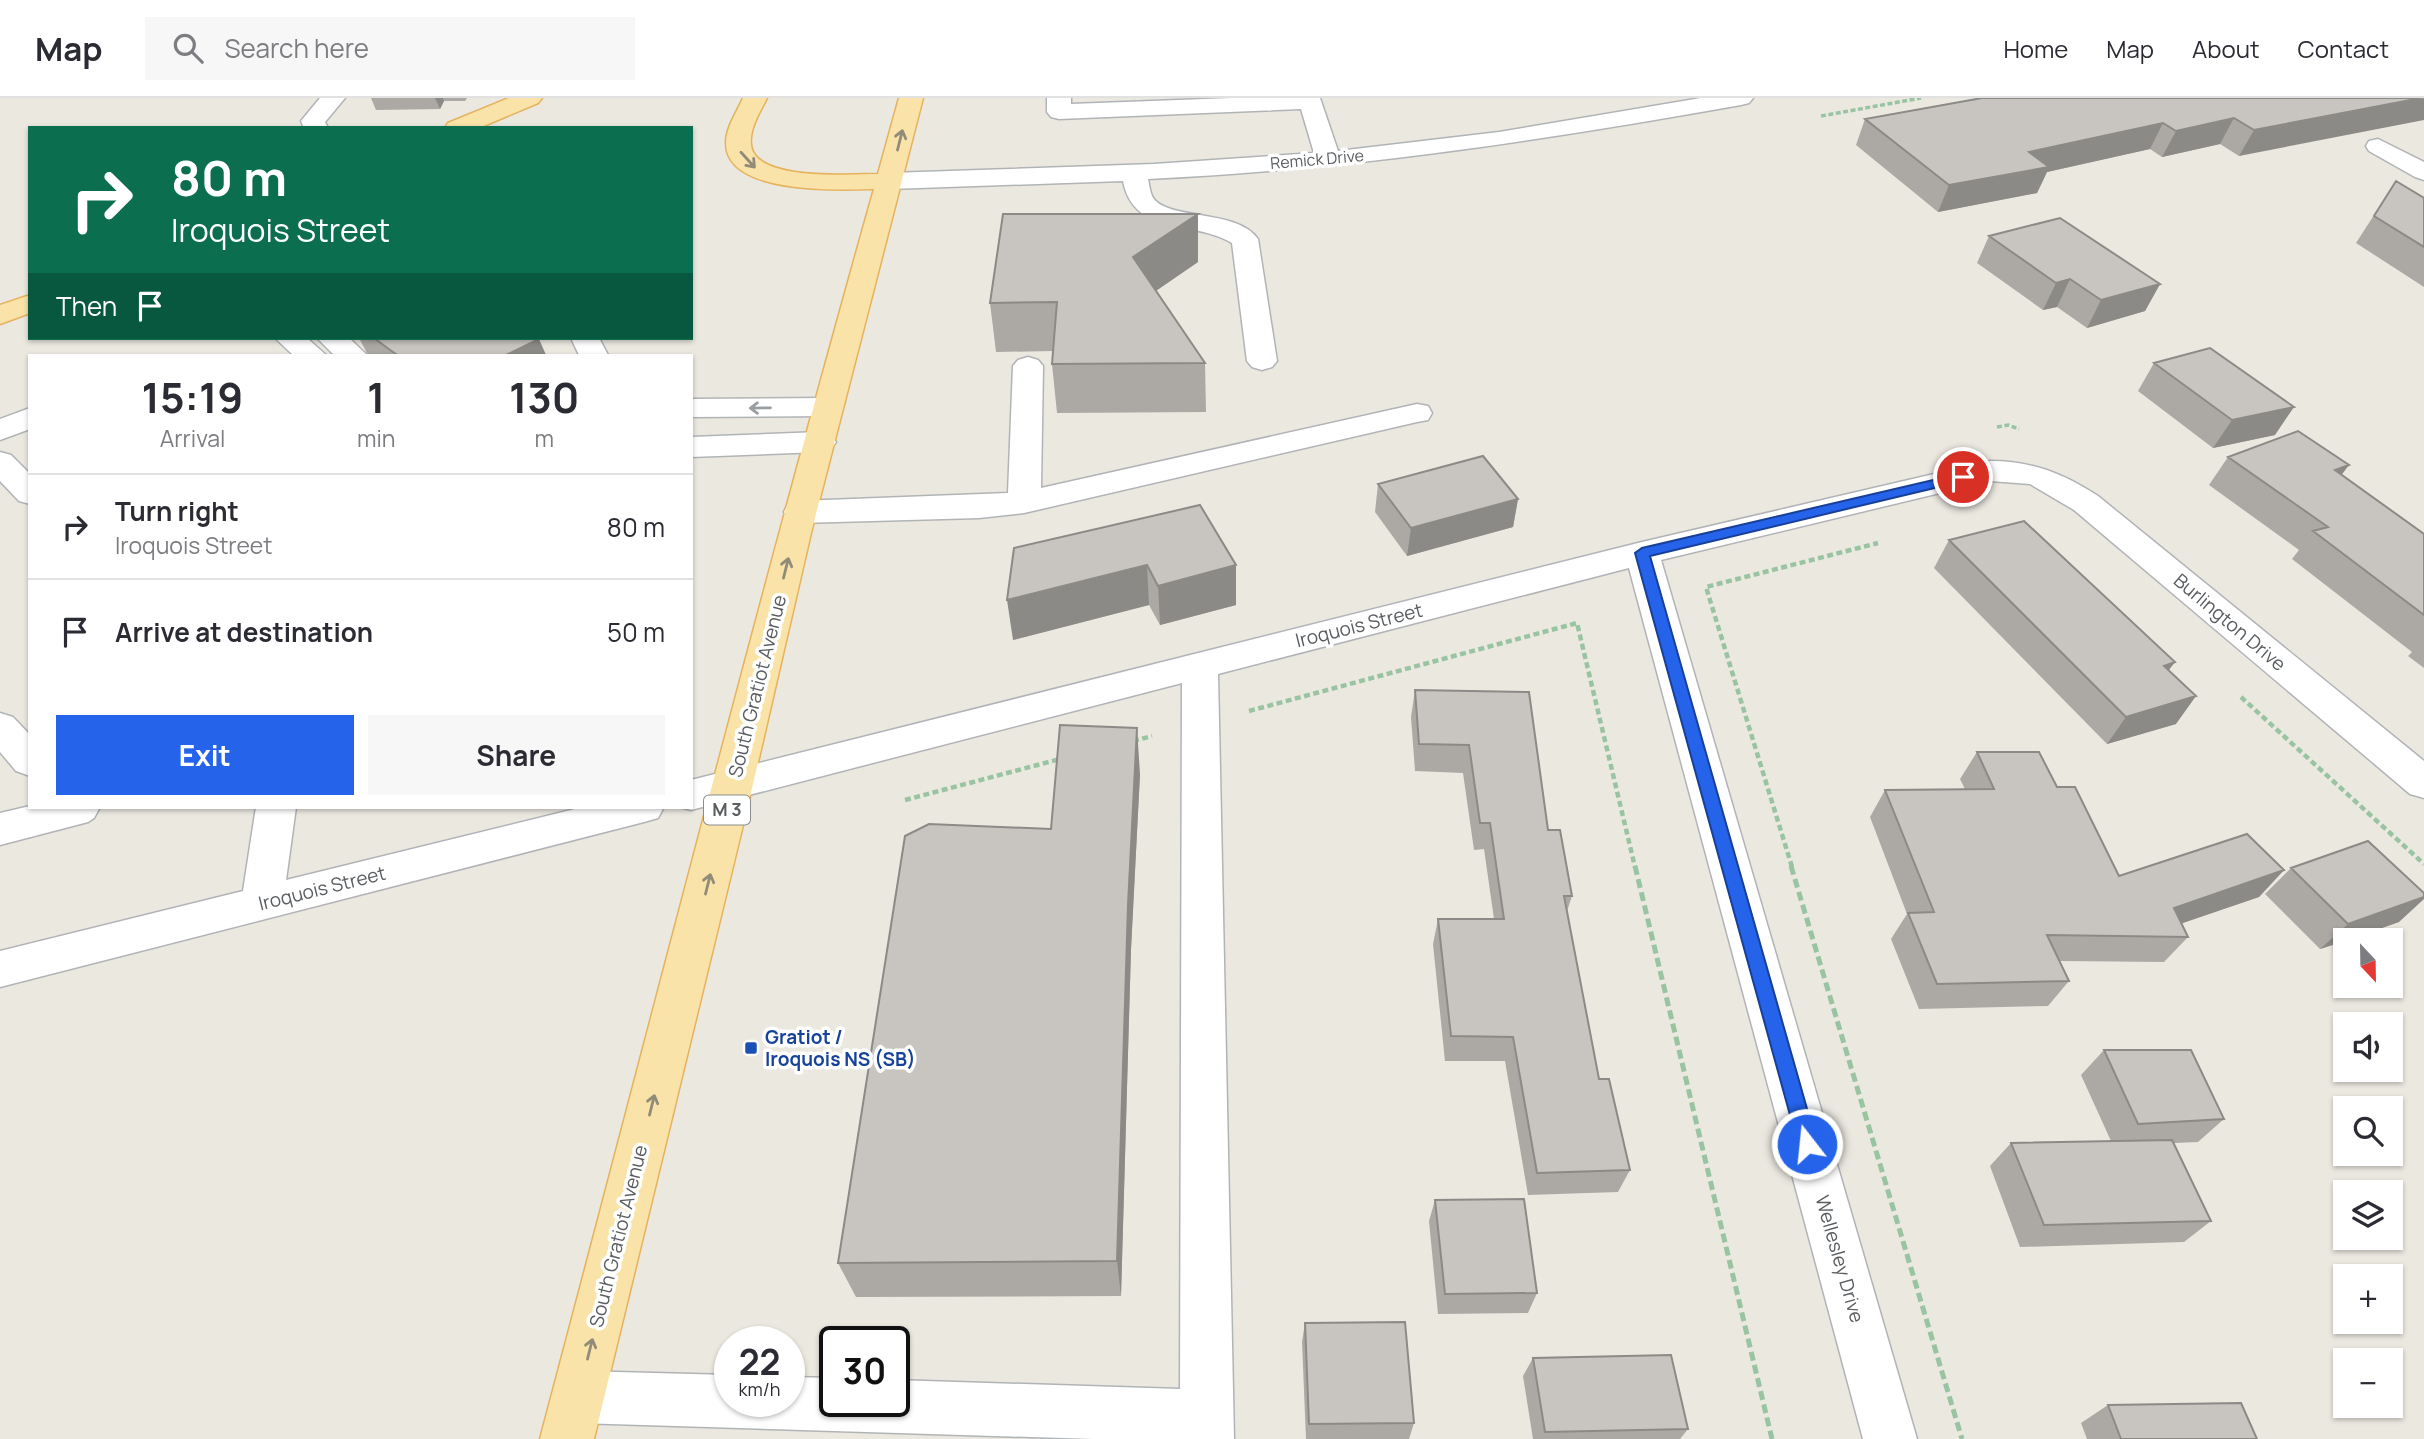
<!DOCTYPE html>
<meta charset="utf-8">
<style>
:root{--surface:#fff;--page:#f7f7f7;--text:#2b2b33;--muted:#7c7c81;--line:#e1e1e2;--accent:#2563eb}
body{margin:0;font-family:Manrope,sans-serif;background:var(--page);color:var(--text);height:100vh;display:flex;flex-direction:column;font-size:26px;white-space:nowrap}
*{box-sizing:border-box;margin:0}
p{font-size:23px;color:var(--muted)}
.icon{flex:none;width:38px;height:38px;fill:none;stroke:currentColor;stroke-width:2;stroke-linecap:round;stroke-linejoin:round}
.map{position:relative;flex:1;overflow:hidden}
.drawer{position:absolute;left:28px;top:256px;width:665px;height:455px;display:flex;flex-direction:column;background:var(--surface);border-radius:0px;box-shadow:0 2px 5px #0004}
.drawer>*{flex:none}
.banner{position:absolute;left:28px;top:28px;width:665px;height:214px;border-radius:0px;box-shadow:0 2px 5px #0004;background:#0b6e4f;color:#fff;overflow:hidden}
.needle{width:46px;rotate:158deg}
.controls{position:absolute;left:2333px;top:830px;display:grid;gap:14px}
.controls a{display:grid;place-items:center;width:70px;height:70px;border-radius:0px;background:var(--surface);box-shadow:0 2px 5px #0004;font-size:35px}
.speed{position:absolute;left:714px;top:1228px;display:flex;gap:14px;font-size:35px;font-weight:700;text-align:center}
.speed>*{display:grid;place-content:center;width:91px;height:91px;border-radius:50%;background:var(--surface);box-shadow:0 2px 5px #0004;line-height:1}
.speed small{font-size:18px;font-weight:400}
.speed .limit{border:4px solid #111;border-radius:10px;background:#fff;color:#111}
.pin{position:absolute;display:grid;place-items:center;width:60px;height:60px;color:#fff;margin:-30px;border:4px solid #fff;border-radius:50%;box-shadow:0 2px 7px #0007}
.me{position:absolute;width:77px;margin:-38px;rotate:344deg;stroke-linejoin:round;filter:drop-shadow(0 0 5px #0008)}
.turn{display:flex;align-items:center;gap:24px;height:147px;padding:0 28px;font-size:32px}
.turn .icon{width:91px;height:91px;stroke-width:2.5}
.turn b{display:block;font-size:49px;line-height:60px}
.then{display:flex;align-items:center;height:66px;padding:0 28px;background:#0003;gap:14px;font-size:26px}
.eta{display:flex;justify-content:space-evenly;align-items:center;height:119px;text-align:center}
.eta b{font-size:42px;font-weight:700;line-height:49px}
.cta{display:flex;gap:14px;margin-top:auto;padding:14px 28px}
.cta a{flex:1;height:80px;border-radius:0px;background:var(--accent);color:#fff;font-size:28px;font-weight:700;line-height:80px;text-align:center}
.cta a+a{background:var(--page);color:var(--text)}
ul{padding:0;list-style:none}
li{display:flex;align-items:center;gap:21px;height:105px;padding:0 28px;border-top:2px solid var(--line)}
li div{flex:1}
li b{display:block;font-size:26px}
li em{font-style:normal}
header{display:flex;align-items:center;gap:42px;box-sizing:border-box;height:98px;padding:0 35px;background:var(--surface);border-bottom:2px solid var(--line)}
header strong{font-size:33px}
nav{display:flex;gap:38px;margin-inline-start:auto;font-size:24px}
.search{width:490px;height:63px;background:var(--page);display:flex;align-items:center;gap:18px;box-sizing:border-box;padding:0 24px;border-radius:0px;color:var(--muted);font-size:26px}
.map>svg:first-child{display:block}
</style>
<header>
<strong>Map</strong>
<div class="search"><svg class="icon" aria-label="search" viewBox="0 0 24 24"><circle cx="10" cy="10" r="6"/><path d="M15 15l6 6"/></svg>Search here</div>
<nav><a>Home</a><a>Map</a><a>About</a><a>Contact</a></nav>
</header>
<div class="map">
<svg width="2424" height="1341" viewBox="0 0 2424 1341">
<rect width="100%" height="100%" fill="#ebe8e0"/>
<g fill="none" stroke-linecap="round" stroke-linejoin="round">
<defs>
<path id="minor" d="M320 0H345L325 24 328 30H304L301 23Z
M1047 0H1071V6L1232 0H1320L1338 53 1499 34 1701 0H1753L1749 5 1741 7C1544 42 1348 72 1148 81 1149 86 1150 93 1152 98 1164 123 1237 110 1258 141L1277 263 1272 269 1262 272 1252 269 1247 263 1232 145C1192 121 1134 139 1123 83L890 91 881 88 877 83 881 78 890 75 1154 66 1314 55 1301 11 1059 21 1051 19 1047 14Z
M2378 41 2424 64V82L2415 79 2369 53 2366 48 2369 43Z
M275 240H307L326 257H293Z
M317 240H349L367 257H334Z
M571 240H599L608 257H579Z
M1028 259 1038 262 1043 268 1041 390 1417 306 1428 308 1432 315 1428 322 1417 324 1024 415 979 420 800 425 788 422 784 414 788 406 800 403 1008 395 1013 268 1018 262Z
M828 300 839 302 843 309 839 316 828 318 691 319V301Z
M30 310V331L0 342V321Z
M820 334 831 337 836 344 831 351 820 354 691 359V339Z
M0 354 11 357 30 376V406L19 403 0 383Z
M1990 363C2032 363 2063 375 2098 398L2424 663V700L2410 696 2074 412 2030 386 1990 383 1661 462 1917 1341H1863L1629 470 1218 576 1234 1341H1094L578 1325 559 1318 552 1299 559 1280 578 1273 730 1277V1304H789V1279L835 1280V1304H894V1282L1180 1291 1182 585 691 712 680 709H691V682L1642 444Z
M0 615 13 619 30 637V678L16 673 0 654Z
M30 708V709H100L94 720 88 724 0 747V715Z
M256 709H296L286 782 583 709H664L658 720 644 724 0 889V853L243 793Z"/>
<path id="major" d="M509 0H542L538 5 479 30H445L448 25Z
M743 0H767C760 14 749 31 751 47 755 84 852 76 878 76L899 0H923L811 435 753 686 594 1341H540C651 924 757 506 874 91 840 92 726 97 726 45 726 29 737 14 743 0Z
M30 197V215L0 226V207Z"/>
</defs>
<!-- minor casing -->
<use href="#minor" stroke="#b1b4b7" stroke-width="3"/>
<!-- major casing -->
<use href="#major" stroke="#e6b25e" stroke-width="3"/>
<!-- path-far2 -->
<path stroke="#99c4a1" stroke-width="3.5" stroke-dasharray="5 2.5" stroke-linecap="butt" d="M1821 18 1921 0
M1997 329 2008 327 2019 331"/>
<!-- path-far1 -->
<path stroke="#99c4a1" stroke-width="4.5" stroke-dasharray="6 3.5" stroke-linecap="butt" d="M2241 599 2424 766
M1249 613 1577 525 1635 769
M1133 643 1152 638
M905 702 1060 661
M1792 769 1706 489 1878 445"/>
<!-- path -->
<path stroke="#99c4a1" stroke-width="5" stroke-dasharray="9 4.5" stroke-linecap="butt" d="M1635 768 1772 1341
M1791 768 1962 1341"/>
<!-- minor -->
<use href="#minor" fill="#fff" fill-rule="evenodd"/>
<!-- major -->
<use href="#major" fill="#f9e3a8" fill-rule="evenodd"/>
</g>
<!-- wall -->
<path fill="#aca9a5" d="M371 0H467L465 3H444L440 11 376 12Z
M2424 0 2239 58 2220 46 2162 59 2150 51 2047 74 2037 95 1938 114 1856 47 1865 21Z
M2396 83 2424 100V189L2356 145Z
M1989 138 2160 186 2145 213 2087 230 2057 209 2043 212 1977 165Z
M1198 164 1156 193 1205 265 1206 314 1057 315 1052 266 1053 253 996 254 990 205Z
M359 240H537L546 257H368Z
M2154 265 2275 337 2213 350 2138 293Z
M2228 359 2342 377 2424 436V570L2408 558 2412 554 2292 461 2299 452 2209 387Z
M1378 386 1518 401 1513 429 1407 458 1375 414Z
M1200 407 1236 507 1160 527 1149 507 1013 542Z
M1949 442 2176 626 2107 646 1934 470Z
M1415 592 1548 732 1572 798 1567 813 1599 981 1630 1072 1618 1094 1528 1097 1505 963H1445L1433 846 1438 821H1494L1484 751 1474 752 1463 675 1415 673 1411 619Z
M1977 654 2057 689 2119 778 2284 772 2259 799 2181 825 2188 839 2164 864 2060 863 2069 883 2048 908 1919 911 1891 841 1907 816 1870 719 1885 692 1965 691 1960 681Z
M1140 676 1131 851 1121 1198 856 1199 838 1165 1051 731Z
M2291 770 2399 824 2345 842V843L2320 851 2265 796Z
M2104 952 2224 1021 2198 1044 2174 1045 2211 1123 2184 1144 2020 1149 1990 1068 2011 1045 2111 1043 2081 977Z
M1435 1102 1537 1195 1528 1215 1438 1216 1429 1123Z
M1305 1225 1414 1325 1409 1341H1306L1302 1244Z
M1533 1260 1688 1331 1680 1341H1533L1523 1278Z
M2108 1307 2257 1341H2087L2081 1325Z"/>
<!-- shaded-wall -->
<path fill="#8c8a86" d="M435 0H443L444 3 440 11Z
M2424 0V22L2239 58 2254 32Z
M2234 20 2220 46 2162 59 2176 33Z
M2163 25 2150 51 2047 74 2037 95 1938 114 1949 87 2029 54Z
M1198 116V164L1135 207 1133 159Z
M2070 181 2057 209 2043 212 2056 185Z
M2160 186 2145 213 2087 230 2101 202Z
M539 241 546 257H506Z
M2294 309 2275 337 2213 350 2232 322Z
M2349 367 2328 395 2335 372Z
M1518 401 1513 429 1407 458 1411 430Z
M1147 467 1149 507 1013 542 1007 502Z
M1236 467V507L1160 527 1158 488Z
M2175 564 2154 592 2164 568Z
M2196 598 2176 626 2107 646 2126 619Z
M1137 630 1140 676 1131 851 1121 1198 1117 1163 1128 807Z
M2284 772 2259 799 2151 836 2174 810Z
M2424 799V801L2399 824 2348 842H2345V843L2320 851 2348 826Z"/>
<!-- building -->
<path fill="#c8c5c0" stroke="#8c8a86" stroke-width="2" d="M1982 0H2421L2254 32 2234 20 2176 33 2163 25 2029 54 2049 69 1949 87 1865 21Z
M2396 83 2424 100V149L2374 118Z
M1003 116H1198L1133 159 1205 265 1052 266 1057 204 990 205Z
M2060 120 2160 186 2101 202 2070 181 2056 185 1989 138Z
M374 240H537L539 241 506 257H397Z
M2210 250 2294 309 2232 322 2154 265Z
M2298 333 2349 367 2335 372 2424 436V517L2313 433 2328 429 2228 359Z
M1483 358 1518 401 1411 430 1378 386Z
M1200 407 1236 467 1158 488 1147 467 1007 502 1014 450Z
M2024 423 2175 564 2164 568 2196 598 2126 619 1949 442Z
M1415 592 1529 594 1548 732H1560L1572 798H1564L1599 981H1609L1630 1072 1537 1075 1513 939 1451 938 1438 821H1504L1490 725H1480L1469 647 1419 646Z
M1060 627 1137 630 1128 807 1117 1163 838 1165 905 738 929 726 1051 731Z
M1977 654H2039L2057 689H2075L2119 778 2247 736 2284 772 2174 810 2188 839 2047 837 2069 883 1937 886 1908 815 1934 814 1885 692 1994 691Z
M2368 743 2424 795V799L2348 826 2291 770Z
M2104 952H2191L2224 1021 2138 1026Z
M2172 1042 2211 1123 2044 1127 2011 1045Z
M1524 1101 1537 1195 1445 1196 1435 1102Z
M1405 1224 1414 1325 1309 1326 1305 1225Z
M1671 1257 1688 1331 1545 1334 1533 1260Z
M2241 1305 2257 1341H2121L2108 1307Z"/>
<!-- one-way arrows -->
<defs><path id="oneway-shaft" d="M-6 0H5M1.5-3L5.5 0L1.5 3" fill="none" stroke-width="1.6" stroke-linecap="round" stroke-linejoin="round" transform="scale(1.75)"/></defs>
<g stroke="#918c79">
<use href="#oneway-shaft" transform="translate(900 42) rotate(-76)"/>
<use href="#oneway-shaft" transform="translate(748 62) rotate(48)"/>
<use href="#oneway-shaft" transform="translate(786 470) rotate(-76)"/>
<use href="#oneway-shaft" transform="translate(708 786) rotate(-76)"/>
<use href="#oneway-shaft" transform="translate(652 1007) rotate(-76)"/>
<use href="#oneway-shaft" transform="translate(590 1251) rotate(-76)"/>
</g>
<use stroke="#9b9ea0" href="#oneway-shaft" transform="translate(760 310) rotate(179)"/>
<!-- route -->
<path fill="#2563eb" stroke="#184099" stroke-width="2" d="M1963 375 1970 379 1968 382 1650 458 1817 1046 1814 1052 1807 1055 1801 1052 1798 1046 1635 455 1642 450Z"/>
<!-- markers -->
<rect fill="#1a4fb4" stroke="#fff" stroke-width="2.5" x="744" y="943" width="14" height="14" rx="3.5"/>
<g text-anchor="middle" stroke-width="7" stroke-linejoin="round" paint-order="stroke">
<!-- far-street labels -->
<g font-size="16" fill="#595d60" stroke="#fff">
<text transform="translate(1317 61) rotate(-5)" y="6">Remick Drive</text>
</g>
<!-- shield labels -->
<rect fill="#fff" stroke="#8b8e90" stroke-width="2" x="704" y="697.5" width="46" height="29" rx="5"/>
<g font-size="18" font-weight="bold" fill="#595d60">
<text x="727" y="718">M 3</text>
</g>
<!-- street labels -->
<g font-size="19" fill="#595d60" stroke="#fff">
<text transform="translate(2230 524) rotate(40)" y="7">Burlington Drive</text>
<text transform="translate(1359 527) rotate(-14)" y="7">Iroquois Street</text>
<text transform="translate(757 588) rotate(-76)" y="7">South Gratiot Avenue</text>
<text transform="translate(322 790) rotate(-14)" y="7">Iroquois Street</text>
<text transform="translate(618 1138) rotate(-76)" y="7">South Gratiot Avenue</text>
<text transform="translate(1840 1161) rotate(74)" y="7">Wellesley Drive</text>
</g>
<!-- transit labels -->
<g font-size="19" font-weight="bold" fill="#164399" stroke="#fff" text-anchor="start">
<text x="765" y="946">Gratiot /<tspan x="765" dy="22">Iroquois NS (SB)</tspan></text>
</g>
</g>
</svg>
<div class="controls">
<a><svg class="needle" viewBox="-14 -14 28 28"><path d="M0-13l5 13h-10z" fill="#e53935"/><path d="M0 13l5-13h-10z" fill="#7c7c81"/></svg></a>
<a><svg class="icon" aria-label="sound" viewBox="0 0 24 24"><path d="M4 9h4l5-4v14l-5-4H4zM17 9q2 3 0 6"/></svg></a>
<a><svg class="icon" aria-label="search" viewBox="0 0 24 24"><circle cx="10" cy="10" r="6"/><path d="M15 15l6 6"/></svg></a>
<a><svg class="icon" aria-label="layers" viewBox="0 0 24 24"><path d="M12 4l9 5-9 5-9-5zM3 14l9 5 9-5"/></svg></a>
<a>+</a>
<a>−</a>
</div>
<div class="speed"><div>22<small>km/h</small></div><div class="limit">30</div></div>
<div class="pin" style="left:1963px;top:379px;background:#d93025"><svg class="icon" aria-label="arrive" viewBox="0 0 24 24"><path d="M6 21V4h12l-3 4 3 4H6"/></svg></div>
<svg class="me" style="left:1807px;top:1046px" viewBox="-20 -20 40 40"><circle r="17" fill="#2563eb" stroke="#fff" stroke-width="3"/><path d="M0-11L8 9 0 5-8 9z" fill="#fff"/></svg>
<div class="banner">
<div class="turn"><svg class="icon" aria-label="right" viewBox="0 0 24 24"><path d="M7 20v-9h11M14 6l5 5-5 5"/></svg><div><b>80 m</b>Iroquois Street</div></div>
<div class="then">Then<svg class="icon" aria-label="arrive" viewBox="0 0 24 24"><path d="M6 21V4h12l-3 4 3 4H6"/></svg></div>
</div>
<section class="drawer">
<div class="eta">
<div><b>15:19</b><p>Arrival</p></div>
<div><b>1</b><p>min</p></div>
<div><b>130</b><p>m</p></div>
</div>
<ul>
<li><svg class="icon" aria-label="right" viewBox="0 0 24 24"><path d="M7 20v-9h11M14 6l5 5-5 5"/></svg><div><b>Turn right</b><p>Iroquois Street</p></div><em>80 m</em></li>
<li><svg class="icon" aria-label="arrive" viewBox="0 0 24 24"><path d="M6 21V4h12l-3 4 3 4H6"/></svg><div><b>Arrive at destination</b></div><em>50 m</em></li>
</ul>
<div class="cta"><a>Exit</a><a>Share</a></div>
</section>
</div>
